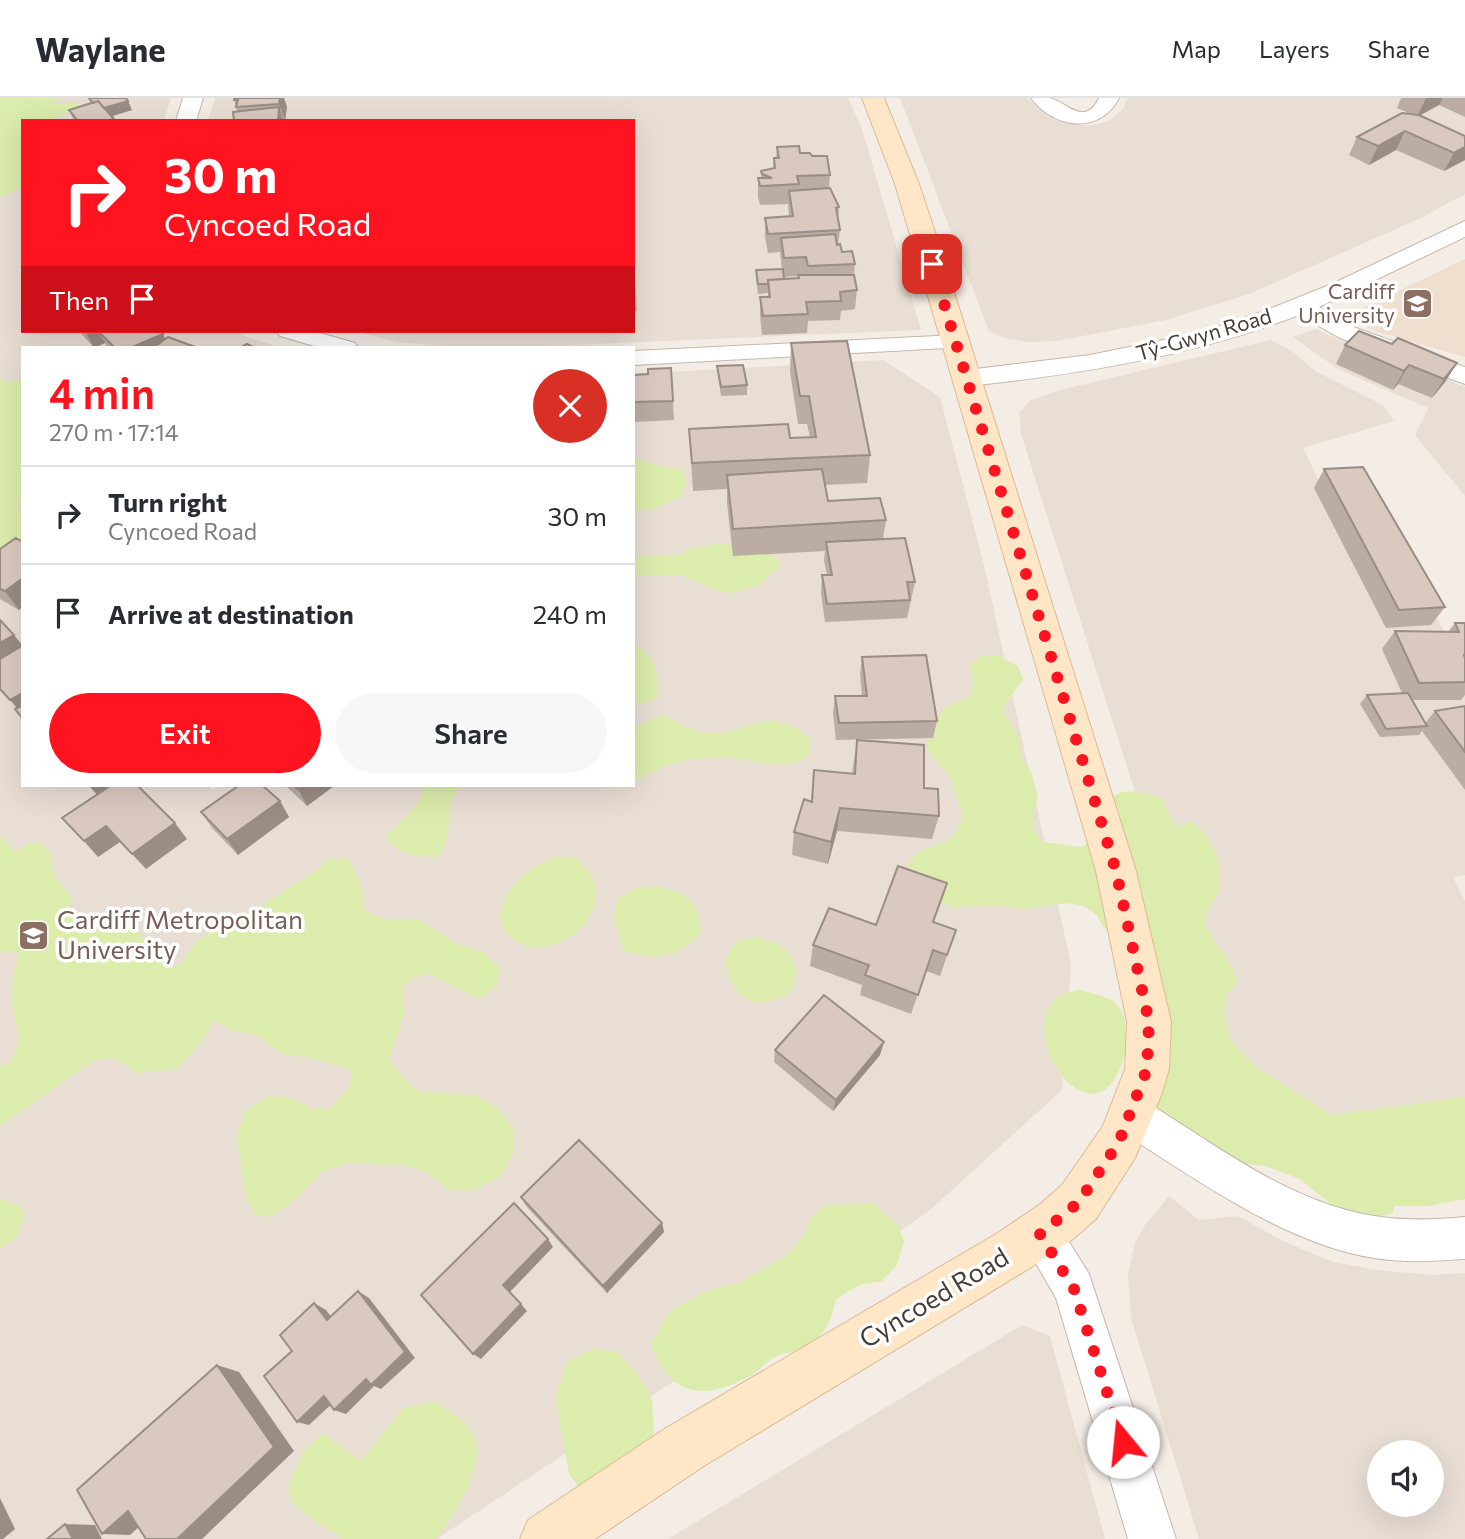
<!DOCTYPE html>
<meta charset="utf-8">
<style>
:root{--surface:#fff;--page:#f7f7f7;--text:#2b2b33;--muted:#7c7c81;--line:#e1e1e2;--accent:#ff131f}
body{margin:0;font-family:Commissioner,sans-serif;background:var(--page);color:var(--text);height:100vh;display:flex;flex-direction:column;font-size:26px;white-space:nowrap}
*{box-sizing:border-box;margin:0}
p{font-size:23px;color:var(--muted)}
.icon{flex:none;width:38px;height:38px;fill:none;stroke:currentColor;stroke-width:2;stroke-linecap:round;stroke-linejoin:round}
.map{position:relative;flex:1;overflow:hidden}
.drawer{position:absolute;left:21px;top:248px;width:614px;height:441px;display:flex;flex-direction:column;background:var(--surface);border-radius:0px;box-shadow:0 7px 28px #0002}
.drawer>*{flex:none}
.top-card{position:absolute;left:21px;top:21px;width:614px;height:214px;border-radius:0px;box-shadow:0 7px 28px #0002;background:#ff131f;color:#fff;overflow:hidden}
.buttons{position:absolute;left:1367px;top:1342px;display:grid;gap:14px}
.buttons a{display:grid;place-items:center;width:77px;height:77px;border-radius:50%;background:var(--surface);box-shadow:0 7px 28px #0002;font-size:35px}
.pin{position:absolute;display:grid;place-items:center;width:60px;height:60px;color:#fff;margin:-30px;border-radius:14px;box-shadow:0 4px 10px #0006}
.me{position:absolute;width:77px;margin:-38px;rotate:343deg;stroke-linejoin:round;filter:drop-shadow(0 0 5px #0008)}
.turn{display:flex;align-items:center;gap:24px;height:147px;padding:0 28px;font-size:32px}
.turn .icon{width:91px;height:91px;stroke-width:2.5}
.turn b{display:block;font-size:49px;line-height:60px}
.then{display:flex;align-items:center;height:66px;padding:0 28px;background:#0003;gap:14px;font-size:26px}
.round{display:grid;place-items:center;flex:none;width:74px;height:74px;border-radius:37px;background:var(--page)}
.summary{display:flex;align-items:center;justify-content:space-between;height:119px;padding:0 28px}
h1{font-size:42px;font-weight:600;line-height:52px;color:var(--accent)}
.action{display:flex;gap:14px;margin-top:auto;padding:14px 28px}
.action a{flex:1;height:80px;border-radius:42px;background:var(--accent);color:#fff;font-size:28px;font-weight:600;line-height:80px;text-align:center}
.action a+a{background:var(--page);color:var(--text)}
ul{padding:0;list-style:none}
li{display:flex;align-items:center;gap:21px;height:98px;padding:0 28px;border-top:2px solid var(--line)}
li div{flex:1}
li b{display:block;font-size:26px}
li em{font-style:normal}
header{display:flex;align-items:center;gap:42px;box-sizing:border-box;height:98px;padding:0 35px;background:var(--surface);border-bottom:2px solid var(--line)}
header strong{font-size:33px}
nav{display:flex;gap:38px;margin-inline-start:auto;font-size:24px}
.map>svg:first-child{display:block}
</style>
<header>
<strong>Waylane</strong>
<nav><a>Map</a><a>Layers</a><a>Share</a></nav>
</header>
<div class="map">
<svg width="1465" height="1441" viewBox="0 0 1465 1441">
<rect width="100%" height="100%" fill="#f4ede6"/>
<!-- residential -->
<path fill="#e9ded4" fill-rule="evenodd" d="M0 0H171L164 23H23V233H235L246 239 283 250H23V330L0 305Z
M215 0H848L862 31 921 232 502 250H465L397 244 354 233H634V23H208Z
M900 0H1027L1056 23 1090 28 1109 23 1123 11 1127 0H1465V96L1421 120 1249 196 1166 222 1057 243 1030 244 1003 240 989 233Z
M1315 231 1338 241 1386 255 1465 289V398L1415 337 1428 310 1338 271 1293 239Z
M1271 242 1291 252 1315 273 1383 307 1394 323 1303 350 1318 381 1340 377 1356 380 1447 538 1465 539V777L1453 779 1465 803V999L1223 1032 1155 757 1021 336 1019 315 1031 302 1060 292Z
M883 262 940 299 985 471 1071 866 1062 992 928 1114 437 1441H0V414L23 397V688H207L213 692 218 688H634V276Z
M1169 1098 1199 1122 1238 1118 1283 1143 1333 1164 1377 1172 1433 1177 1465 1175V1441H1199L1131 1220 1128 1176 1135 1145 1145 1127ZM1379 1354H1432V1407H1379Z
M1022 1227 1050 1238 1105 1441H668Z"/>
<!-- education -->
<path fill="#efdfcf" d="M1465 161V259L1378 234 1346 221V218Z"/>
<!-- green -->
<path fill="#dcecac" d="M0 0H56V5H77L80 9 46 23H23V32L20 34C23 41 23 78 23 89L0 99Z
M0 280 7 284 23 282V403L19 407 23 424V442L0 454Z
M634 359 659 368 683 371 686 385 681 399 650 412H634Z
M720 445C737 446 774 449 781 467L759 487 735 495 717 493 681 477 634 478V459L681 456 688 451Z
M634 547C656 556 660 579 657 600L643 606 634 605Z
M982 557 1000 558 1018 568 1023 581 1002 611 1019 640 1022 661 1032 676 1038 700 1032 717 1034 732 1043 744 1080 749 1091 744C1104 700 1112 683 1161 700L1176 730 1190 723C1212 738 1224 765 1219 792 1218 799 1211 805 1208 811 1207 816 1206 823 1205 828L1232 869 1237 885 1227 896 1223 914 1231 943 1255 969 1332 1017 1465 999V1101L1428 1108H1394L1393 1115 1370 1121 1344 1117 1300 1081 1265 1068 1218 1063 1159 1028 1120 841 1104 830 1097 817 1084 808 1066 805 1027 811 1000 808 954 809 938 804 904 777 909 764 918 754 949 742 959 729 963 715 955 698 952 682 927 652V642L932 629 944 609 971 599 973 583 970 567Z
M662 617C677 623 690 634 707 635 749 638 767 603 809 640L810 655C792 679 743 657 716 659 700 660 679 663 663 669 653 673 643 679 634 684V629Z
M425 688H461C440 708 458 737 437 759 417 760 398 756 385 739 402 722 418 710 425 688Z
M0 737 15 754 28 745 42 746 52 757 53 777 73 801 67 817 110 815 135 825 149 855 168 870 182 865 194 846 219 828 255 812 311 776 329 761H348L361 787 365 813 385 821H418L457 846 483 854 501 872 496 889 479 901 429 876 411 880 403 892 405 915 389 961 401 978 418 993 475 997 497 1010 514 1031 513 1054 501 1078 472 1093 448 1091 427 1074 403 1067 347 1065 322 1074 296 1101 271 1119 255 1117 245 1098 237 1037 245 1013 268 998 292 1000 312 1010 330 1011 348 991 353 972 311 960 282 956 258 938 235 933 214 922 204 941 177 971 138 975 112 960 96 961 0 1028V967H7C30 934 13 936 12 904 11 888 15 870 19 854L0 855Z
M554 759C560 759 570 758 575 760 579 762 581 765 583 768 619 801 575 852 533 849 523 848 512 842 506 834 490 816 510 789 526 775 533 768 545 764 554 759Z
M656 788C686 796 698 799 701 833 680 860 657 864 624 853L613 819 618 800 636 790Z
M755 839C763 842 773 844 781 848 796 857 802 881 789 895 786 898 778 899 774 901 743 914 729 888 725 862L736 844Z
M1078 892C1106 898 1127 902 1126 936 1126 948 1125 957 1121 968 1091 1047 1013 936 1058 899 1063 895 1072 894 1078 892Z
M0 1101 21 1108 25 1119 15 1141 0 1151Z
M873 1105 897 1126 904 1143 897 1167 882 1183 859 1187 836 1201C831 1224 824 1240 801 1251 793 1255 782 1254 775 1259 767 1263 761 1271 753 1276 708 1303 669 1301 651 1246L669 1214 706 1193 740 1184 785 1158 802 1141 811 1120 825 1107Z
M594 1250 617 1254 636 1274 652 1301 654 1335 640 1362 608 1384 578 1388 569 1376 555 1300 567 1264Z
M434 1303C447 1312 468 1323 474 1338 487 1368 453 1418 436 1441H341L339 1437 317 1425 293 1406 288 1390 303 1353 323 1336 361 1363 403 1310Z"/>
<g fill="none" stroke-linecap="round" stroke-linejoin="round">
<defs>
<path id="street" d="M183 0H203L196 23H176Z
M1031 0C1037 0 1044 0 1049 0 1068 4 1084 30 1099 0H1119C1100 37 1054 31 1031 0Z
M1465 123V139L1319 209 1356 230 1465 269V286L1340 240 1299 217C1193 258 1081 276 968 288L959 285 956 280 959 275 968 272 1090 257 1202 234 1267 212 1332 186Z
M276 233H313L355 245 358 250H321L280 238Z
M957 237 965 239 969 244 965 249 634 267V253Z
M1131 998 1145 1003C1216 1047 1290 1105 1374 1118 1405 1123 1434 1122 1465 1119V1161C1434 1163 1405 1165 1374 1160 1284 1146 1193 1079 1117 1031L1112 1017 1117 1003Z
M1040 1115 1055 1121 1089 1176 1176 1441H1128L1056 1200 1019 1136 1025 1121Z"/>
<path id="secondary" d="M862 0H884L919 86 937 140 1136 773 1171 924 1169 971 1162 995 1135 1060 1096 1121 1073 1141 1030 1170 704 1368 595 1441H520L528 1422 666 1330 996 1136 1039 1107 1062 1087 1103 1028 1125 971 1127 924 1096 773 911 140 895 86Z"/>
</defs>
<!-- street casing -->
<use href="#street" stroke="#c4b6ab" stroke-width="2"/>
<!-- secondary casing -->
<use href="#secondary" stroke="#dbba95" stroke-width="2"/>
<!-- street -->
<use href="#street" fill="#fff" fill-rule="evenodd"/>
<!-- secondary -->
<use href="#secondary" fill="#ffe6c6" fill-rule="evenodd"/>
</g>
<!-- wall -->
<path fill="#bbada3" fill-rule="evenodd" d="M88 0 128 3 132 12 112 18 115 23H74L69 12 91 5Z
M284 0 287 9 285 23H234L237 13 234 2Z
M1401 0H1465V19L1439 7 1420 17 1465 38V62L1444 73 1396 52 1369 67 1349 57 1357 39 1411 16 1397 10Z
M777 49 812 58 830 77 829 90 839 109 838 122 840 132 838 147 842 154 855 166 854 177 857 192 855 211 841 213 840 222 808 223 807 235 762 237 760 218V199H768V195L758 196 756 181V172L782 171 780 154 768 155 765 139V120L789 118 788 106 760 107 758 99V80H761V73L773 70 774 60H776ZM798 178V180L784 181V179Z
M634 186H635L637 213H634Z
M79 233H159L165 241 198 250H108L105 245 94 250Z
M791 245 870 357 867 385 825 387 828 403 886 422 883 441 915 484 907 520 825 524 821 496 822 477H827L824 463 825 453 733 458 727 405V391L693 393 689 331 790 340 810 339 807 326H798L790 274Z
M1392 246 1457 265 1445 284 1432 300 1398 286 1393 292 1336 266 1345 247Z
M717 268 747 287V297L721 298 718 278Z
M671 270 674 322 634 324V277L648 276Z
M1324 371 1445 509 1431 527 1386 530 1314 390Z
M23 444V508L19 512 0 501V451Z
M1455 525H1465V597L1461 602H1412L1425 625 1435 613 1465 608V692L1422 633 1419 637 1380 639 1360 606 1367 597 1402 595 1382 551 1395 533 1448 534Z
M862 559 937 623 933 640 836 642 833 615 835 598H862L860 576Z
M857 642 924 690 939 718 932 741 837 733 828 766 792 757 794 734 811 703 814 672 852 676Z
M286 688H334L307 708Z
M280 703 289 719 238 757 212 730 201 714Z
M934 824 956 832 940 878 926 873 911 916 860 897 862 887 810 868 813 847 876 827Z
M775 952 880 957 833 1013 774 964Z
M521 1099 662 1125 664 1134 607 1195 526 1108Z"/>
<!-- shaded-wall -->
<path fill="#998d85" d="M280 0H284L287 9 285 23 279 6Z
M1426 0H1443L1439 7 1417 19Z
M128 3 132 12 103 21 98 11Z
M279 9 283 23H278Z
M1405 33 1396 52 1369 67 1378 48Z
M1465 49V62L1444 73 1454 55Z
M85 233H98L105 245 94 250Z
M163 236 169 250H130Z
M1457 265 1445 284 1432 300 1444 281Z
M1409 267 1398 286 1393 292 1404 273Z
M23 480V508L19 512 5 493Z
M14 537 23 548V558L0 572V545Z
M23 595V617L10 602Z
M89 688H125L102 702Z
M303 688H334L307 708 298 691Z
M280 703 289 719 238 757 227 741Z
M840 710 837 733 828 766 831 744Z
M175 725 187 741 146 771 132 756Z
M106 728 120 744 98 759 84 743Z
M884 944 880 957 833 1013 836 1002Z
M662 1125 664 1134 607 1195 603 1188Z
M548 1141 553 1149 510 1194 503 1187Z
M358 1193 369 1200 415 1260 381 1291 374 1288 346 1316 334 1312 366 1281Z
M314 1205 326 1212 338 1228 327 1222Z
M521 1206 527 1213 481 1261 473 1256Z
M217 1267 239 1274 294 1353 202 1441H177Z
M324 1298 336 1302 309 1327 297 1324Z
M0 1400 15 1431 3 1441H0Z
M128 1413 155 1414 130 1437 102 1436Z
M65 1426 95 1427 102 1441H73Z"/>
<!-- building -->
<path fill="#dac9be" stroke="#998d85" stroke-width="2" d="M89 0H126L128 3 104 10 98 3 93 5Z
M234 0H280L279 6 236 9 238 2H234Z
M98 3 114 21 106 23H78L69 12Z
M279 9 278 23H234L233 14Z
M1402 15 1419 17 1465 38V49L1454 55 1405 33 1378 48 1357 39Z
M799 48 800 55H810L812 58H827L830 77 797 78 799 86 760 88 758 80H772L762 76 761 73 775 70 774 60H779L777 49Z
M830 90 839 109 836 110 840 132 768 136 765 120 793 118 789 93Z
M835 136 837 147 840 146 842 154 852 153 855 166 808 168 806 159 784 160 781 140Z
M783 171 784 181 768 182V186H758L756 172Z
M798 177H854L857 192 840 194 841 203 806 204 808 216 763 218 760 199H770L768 182 799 180Z
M98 233H159L163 236 130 250H115Z
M1359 233 1392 246 1398 240 1457 265 1444 281 1409 267 1404 273 1345 247Z
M168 239 198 250H153Z
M847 243 870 357 692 365 689 331 788 326 790 340 816 339 809 298H800L791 245Z
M247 246 255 250H240Z
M743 267 747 287 721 289 717 268Z
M671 270 673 303 634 304V277L648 276V271Z
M1363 369 1445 509 1399 512 1324 371Z
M822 371 828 403 880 400 886 422 733 431 727 377Z
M16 440 23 444V480L5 493 0 491V451Z
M905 440 915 484H907L910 502 827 506 822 477H832L826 444Z
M0 522 14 537 0 545Z
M1455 525H1465V557H1464L1465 560V584L1419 585 1395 533 1459 534Z
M22 548 23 549V595L10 602 0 591V561Z
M926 557 937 623 839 625 835 598H867L862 559Z
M1408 595 1427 628 1386 631 1367 597Z
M23 607V621L15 611Z
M1465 608V654L1435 613Z
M857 642 924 647V690L938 691 939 718 840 710 831 744 794 734 804 701 812 704 814 672 855 676Z
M110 688H138L175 725 132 756 106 728 84 743 62 720Z
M238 688H263L280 703 227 741 201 714Z
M294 688H303L298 691Z
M898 768 947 785 933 824 956 832 947 857 933 852 918 897 865 877 869 867 813 847 829 810 876 827Z
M824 897 884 944 836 1002 775 952Z
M579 1042 662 1125 603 1188 521 1099Z
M514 1105 548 1141 503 1187 521 1206 473 1256 421 1197Z
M358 1193 405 1254 371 1287 366 1281 334 1312 324 1298 297 1324 264 1278 292 1253 280 1237 314 1205 327 1222Z
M217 1267 274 1349 177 1441H146L128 1413 102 1436 77 1392Z
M65 1426 73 1441H47Z"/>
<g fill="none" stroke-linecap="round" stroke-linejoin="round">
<!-- route -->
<path stroke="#ff131f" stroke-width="12" stroke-dasharray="0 21.6" d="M932 166 1116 773 1149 924 1147 971 1119 1044 1079 1104 1040 1136 1074 1191 1123 1344"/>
</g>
<!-- icons -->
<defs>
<symbol id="university-square" viewBox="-11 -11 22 22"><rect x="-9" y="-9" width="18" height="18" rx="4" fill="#8d6e63" stroke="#fff"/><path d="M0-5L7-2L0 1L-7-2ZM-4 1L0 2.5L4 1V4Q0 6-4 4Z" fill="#fff"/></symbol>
</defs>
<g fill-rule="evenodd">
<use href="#university-square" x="1400" y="188" width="35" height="35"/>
<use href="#university-square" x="16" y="820" width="35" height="35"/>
</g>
<g text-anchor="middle" stroke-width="7" stroke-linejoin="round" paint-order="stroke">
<!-- far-education labels -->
<g font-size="21" fill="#785e54" stroke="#fff" text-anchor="end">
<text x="1395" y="201">Cardiff<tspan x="1395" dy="24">University</tspan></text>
</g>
<!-- far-street labels -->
<g font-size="21" fill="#483d35" stroke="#fff">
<text transform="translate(1204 237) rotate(-16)" y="7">Tŷ-Gwyn Road</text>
</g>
<!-- education labels -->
<g font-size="26" fill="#785e54" stroke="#fff" text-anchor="start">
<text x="57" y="831">Cardiff Metropolitan<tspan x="57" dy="30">University</tspan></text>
</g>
<!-- street labels -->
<g font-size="26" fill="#483d35" stroke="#fff">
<text transform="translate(934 1200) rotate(-31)" y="9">Cyncoed Road</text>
</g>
</g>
</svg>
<div class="buttons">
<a><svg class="icon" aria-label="sound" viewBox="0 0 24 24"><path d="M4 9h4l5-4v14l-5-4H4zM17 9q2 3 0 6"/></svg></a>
</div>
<div class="pin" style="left:932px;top:166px;background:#d93025"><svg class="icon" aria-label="arrive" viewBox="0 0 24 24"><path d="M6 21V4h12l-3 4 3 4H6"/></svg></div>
<svg class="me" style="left:1123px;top:1344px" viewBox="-20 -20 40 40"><circle r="19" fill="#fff"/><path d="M0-13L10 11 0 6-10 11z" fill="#ff131f"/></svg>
<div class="top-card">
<div class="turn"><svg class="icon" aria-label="right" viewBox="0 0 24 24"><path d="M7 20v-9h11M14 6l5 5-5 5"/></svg><div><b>30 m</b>Cyncoed Road</div></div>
<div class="then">Then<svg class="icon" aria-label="arrive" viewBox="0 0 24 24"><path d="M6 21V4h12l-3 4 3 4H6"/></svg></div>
</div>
<section class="drawer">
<div class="summary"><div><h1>4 min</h1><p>270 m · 17:14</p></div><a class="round" style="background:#d93025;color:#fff"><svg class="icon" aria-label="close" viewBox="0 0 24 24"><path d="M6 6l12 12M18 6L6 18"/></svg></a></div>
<ul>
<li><svg class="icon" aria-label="right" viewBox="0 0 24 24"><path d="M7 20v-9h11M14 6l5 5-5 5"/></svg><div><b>Turn right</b><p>Cyncoed Road</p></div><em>30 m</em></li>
<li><svg class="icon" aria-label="arrive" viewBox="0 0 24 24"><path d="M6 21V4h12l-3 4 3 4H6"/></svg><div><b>Arrive at destination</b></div><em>240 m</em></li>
</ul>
<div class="action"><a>Exit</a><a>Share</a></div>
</section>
</div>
